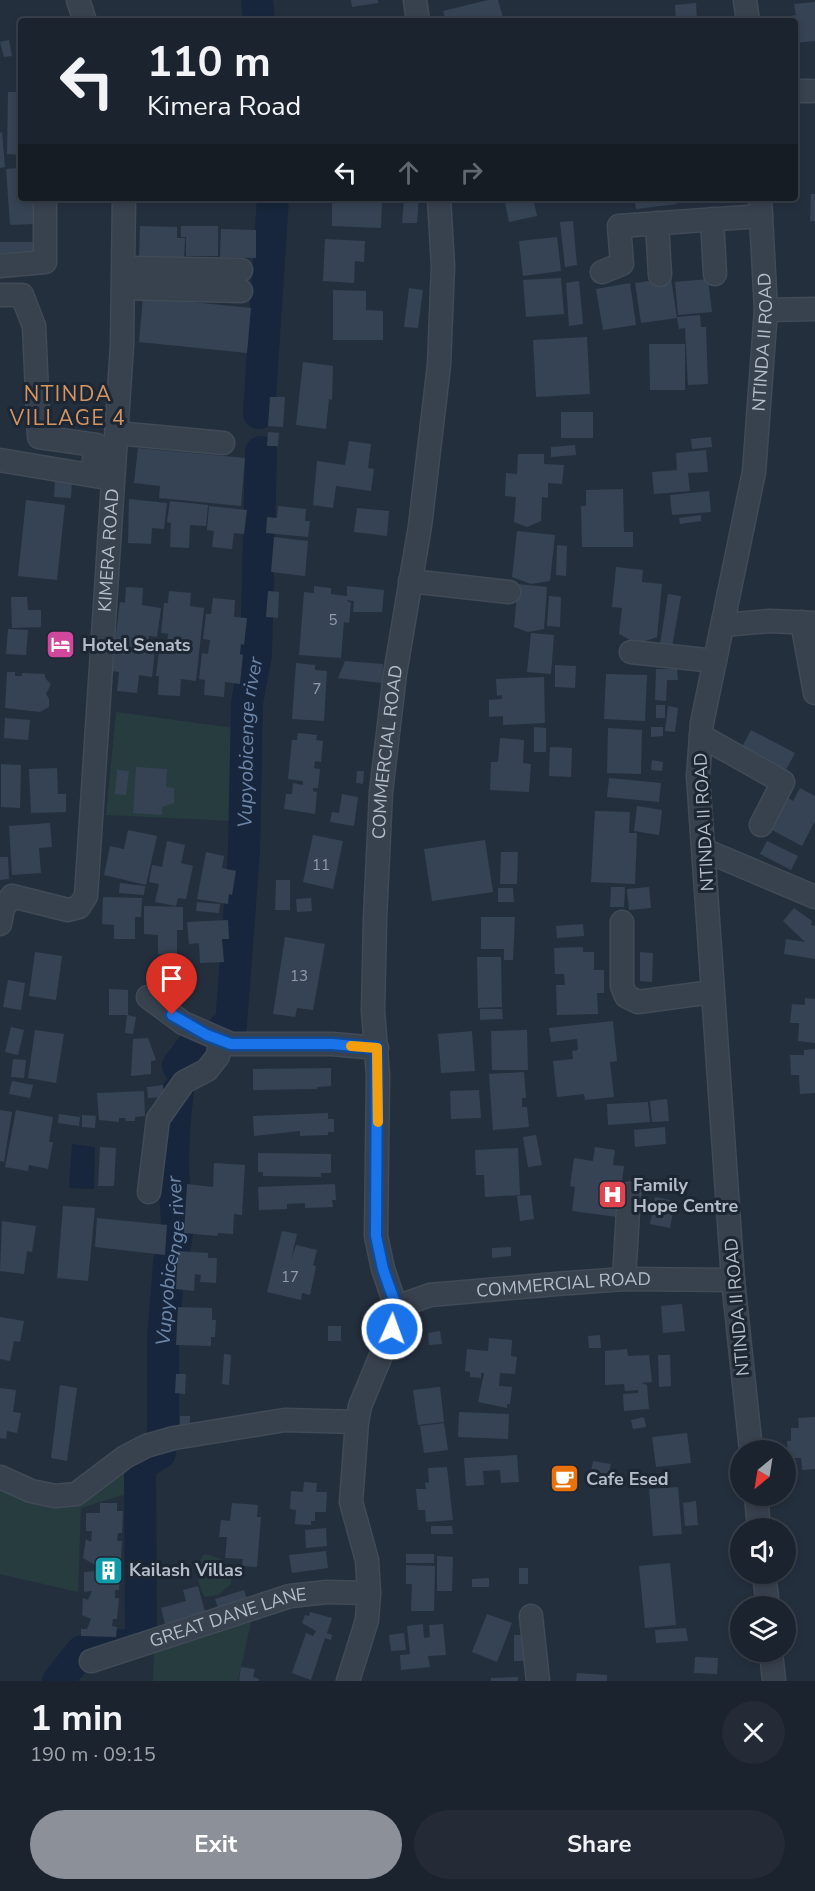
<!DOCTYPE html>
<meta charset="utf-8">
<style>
:root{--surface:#1b232e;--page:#242b36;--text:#f1f3f6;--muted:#a0a4aa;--line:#39404a;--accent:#8c9099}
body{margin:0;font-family:"Nunito Sans",sans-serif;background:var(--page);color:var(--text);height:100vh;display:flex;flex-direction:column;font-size:22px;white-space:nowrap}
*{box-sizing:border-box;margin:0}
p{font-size:20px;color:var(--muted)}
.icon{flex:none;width:33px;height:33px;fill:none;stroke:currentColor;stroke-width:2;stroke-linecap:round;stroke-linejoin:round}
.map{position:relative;height:1681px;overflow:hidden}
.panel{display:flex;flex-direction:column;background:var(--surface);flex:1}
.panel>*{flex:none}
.top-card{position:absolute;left:18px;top:18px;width:780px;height:183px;border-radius:6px;box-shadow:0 3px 9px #0003,0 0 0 2px var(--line);background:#1b232e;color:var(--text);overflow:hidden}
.needle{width:39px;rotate:210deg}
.fabs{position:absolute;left:730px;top:1440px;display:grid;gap:12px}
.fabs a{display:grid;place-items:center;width:66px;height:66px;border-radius:50%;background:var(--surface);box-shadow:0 3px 9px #0003,0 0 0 2px var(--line);font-size:30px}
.pin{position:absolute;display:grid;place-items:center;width:51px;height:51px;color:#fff;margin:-62px -26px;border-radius:50% 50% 50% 0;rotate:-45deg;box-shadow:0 0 6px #0007}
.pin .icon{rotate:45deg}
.me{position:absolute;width:66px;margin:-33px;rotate:2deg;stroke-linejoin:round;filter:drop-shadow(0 0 4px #0008)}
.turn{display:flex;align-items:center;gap:21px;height:126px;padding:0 30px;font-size:27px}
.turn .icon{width:78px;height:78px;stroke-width:2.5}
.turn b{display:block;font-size:42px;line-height:51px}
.lanes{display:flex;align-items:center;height:57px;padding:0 30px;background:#0003;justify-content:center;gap:30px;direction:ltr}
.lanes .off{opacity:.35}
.round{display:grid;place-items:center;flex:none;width:63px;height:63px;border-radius:32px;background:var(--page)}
.head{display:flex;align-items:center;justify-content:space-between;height:102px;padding:0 30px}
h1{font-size:36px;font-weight:700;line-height:45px}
.primary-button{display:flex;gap:12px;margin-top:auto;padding:12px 30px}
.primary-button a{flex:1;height:69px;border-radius:36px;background:var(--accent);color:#fff;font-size:24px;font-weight:700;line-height:69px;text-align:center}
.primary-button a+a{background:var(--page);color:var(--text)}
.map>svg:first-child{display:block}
</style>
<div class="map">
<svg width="815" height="1681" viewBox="0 0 815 1681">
<rect width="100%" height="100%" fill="#242f3e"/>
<!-- green -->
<path fill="#263c3f" d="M116 712 234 728 232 821 106 815Z
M136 1458V1491L81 1508 78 1592 0 1574V1487L38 1504 55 1505Z
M204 1554 219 1558 232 1572 231 1584 218 1595 205 1597C197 1583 194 1568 204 1554Z
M253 1613 238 1681H153L154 1648Z"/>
<!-- water -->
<path fill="#17263c" d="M72 1144 95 1147 94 1189 69 1188Z"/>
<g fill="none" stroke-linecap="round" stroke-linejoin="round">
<!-- river -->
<g stroke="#17263c" stroke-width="32">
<path d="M257 0 259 21"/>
<path d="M259 413 273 198"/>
<path id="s1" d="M224 1028 231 1025 244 851 247 703 256 655 261 452"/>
<path d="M178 1066 197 1040"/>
<path id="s2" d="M163 1431V1340L169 1263C182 1237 176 1213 174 1185 172 1154 174 1122 178 1091"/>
<path d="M141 1633 140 1470 145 1462 160 1453"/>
<path d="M58 1681 82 1651 121 1645"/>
</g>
</g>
<!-- building -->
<path fill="#364354" d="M351 0H378V3L352 7Z
M488 0H498L504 21H446L443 11Z
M815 2V41L795 43V21H791V16L796 15 794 4Z
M696 3 697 21H676L675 5Z
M667 16V21H640L639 18Z
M9 40 12 56 4 57 0 42Z
M8 92H21V155L7 154Z
M2 132 5 167 0 168V133Z
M21 168V198H33L35 224 10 225 6 169Z
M811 194H815V221H810Z
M332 198H359V202L382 203 381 228 332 226Z
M404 198H419L417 223H402Z
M504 198H533L537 216 509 222Z
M634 198H676L677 204 636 209Z
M573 221 577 265 565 267 560 222Z
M140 226 177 227V238H185L184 260 139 259Z
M181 226H218V256H186V237H181Z
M221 229 256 230V258L220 257Z
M557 237 561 271 523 276 519 241Z
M325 239 365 241 364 262 355 261 354 283 323 281Z
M0 242H35V257H0Z
M561 278 564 314 526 317 523 280Z
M671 278 677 318 641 323 635 283Z
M708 279 712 312 678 315 675 282Z
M579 281 583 324 569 326 566 283Z
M630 283 636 325 603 330 596 289Z
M409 288 423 290 418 328 404 327Z
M333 290 366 291V310L383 311V340H333Z
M143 297 251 308 247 353 139 342Z
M700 315 701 327H706L708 384 688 385 685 328 679 329 677 317Z
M587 337 590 394 536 397 533 340Z
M649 344H685V390H650Z
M303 362 333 366 332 400 329 399 326 429 296 425Z
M270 397H285L283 427 268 426Z
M561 412H593V438H561Z
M268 432 279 433 278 446H267Z
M711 437 712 447 692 449 691 439Z
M349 441 371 444 368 468 374 469 371 491 336 486 333 508 313 505 317 461 345 465Z
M575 445 576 455 551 457V447Z
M138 448 245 458 241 506 159 498 160 486 134 483Z
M706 450 708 472 688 473 690 491 654 494 652 472 677 470 676 453Z
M518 454H544V464L564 465 562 484 548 483V498L542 497 541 521 527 527 514 522 516 497 505 496 506 473 517 474Z
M55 480 72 481 71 498 54 497Z
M623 489 624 532H633V547H582L581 506H586V490Z
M709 491 711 512 672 515 670 495Z
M129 499 167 503 164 529 152 528 151 544 128 543Z
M26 500 65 505 57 580 18 576Z
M170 501 208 505 206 526 190 525 189 548 170 547 171 523 167 522Z
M209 506 247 510 244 534 234 533 232 549 212 547 214 531 207 530Z
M278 506 306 509 305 521H310L308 537 266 533 267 517 277 518Z
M357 508 389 511 387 536 354 532Z
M701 515V521L680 524 679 518Z
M517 531 555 535 550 581 531 584 512 577Z
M274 537 308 541 305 576 271 572Z
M557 545 567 546 566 576 556 575Z
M616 567 643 570 642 582 662 584 657 637 637 644 619 634 622 608 612 607Z
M518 584 547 587 544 629 528 632 514 627Z
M314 586 331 588V594L347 596V586L384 590 382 612H353L354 601 346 600 351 603 349 623 344 622 341 658 299 655 304 592 314 593Z
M126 587 143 588 142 605 161 608 157 637 149 636 147 649 155 650 152 677 139 675 137 693 117 691 119 672 111 671 120 602 125 603Z
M169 591 191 593 190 606 204 608 196 681 181 679 180 696 158 695 159 676H156L159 651 166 652 168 634 161 633 164 603H168Z
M268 591 279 592 278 618 266 617Z
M668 594 681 596 672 647 660 644Z
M549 596 561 597 560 627 547 626Z
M11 597H27L28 610H41V627L12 628Z
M213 598 235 600 234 617 247 618 244 645 241 644 240 654 243 655 240 684 225 682 224 697 204 695 205 680 199 679 202 653 208 654 210 640 203 639 206 614H211Z
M8 629 28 630 26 655 6 654Z
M531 633 554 635 551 674 527 672Z
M345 661 383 664 382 683 338 678Z
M296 663 315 665V670L327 671 324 721 292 719Z
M555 665 576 666 575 688 555 687Z
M656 669H677L678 680H667L666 701 655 700Z
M7 672H15V676H22V673L45 674V678L51 684 46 694 49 699V707L40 712 5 708Z
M606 674 647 675 645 721 604 719Z
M544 677 545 723 503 725V716L489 717V700L502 699V695L497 696 496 679Z
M656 705H665V718H656Z
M668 706 678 708 675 732 665 731Z
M5 718 30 720 28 740 4 738Z
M534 727 546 728V752H534Z
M651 727H663V736L651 737Z
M608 728 642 730 641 774 607 773Z
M751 730 795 753 786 770 742 747Z
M298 733 317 735 316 740 323 741 321 762 315 761 314 768 320 769 318 788H313V791L317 792 315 814 284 809 286 794H292L293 783 303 785V781L288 779 292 740H297Z
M500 738 524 740 523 763 531 764 529 792 490 790 491 762H498Z
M550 747 572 748 571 777 549 776Z
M652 760 663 762 662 771 651 770Z
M1 764 21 765 20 808 1 807Z
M136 767 167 769 166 787 174 788V803L162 807V815L133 813Z
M57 768 58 794H66V812L31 813 29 769Z
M117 770 129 771 126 795 115 794Z
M357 771H364L363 784 356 783Z
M609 778 661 783 659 802 607 797Z
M800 788 815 796V821L802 846 770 829 787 797 793 801Z
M342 794 358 797 354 826 330 822 332 812 339 813Z
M637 806 662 810 659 835 634 831Z
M595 811 630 812 629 833H637L635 884 591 882Z
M50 823 52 847 39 848 41 873 12 875 9 826Z
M128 830 157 836 146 885 104 875 110 846 124 849Z
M313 835 343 841 333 889 303 882Z
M485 840 493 892 432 901 424 849Z
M167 841 185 845 181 863 193 866 186 899 178 898 176 906 155 902 159 884 149 882 152 865 162 867Z
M767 841 798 856 791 870 760 854Z
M206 852 224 856 222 868 236 871 232 895 229 894 228 904 197 899Z
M501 852H518L517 884H500Z
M0 857H8L9 879 0 880Z
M276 880H290V910H275Z
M120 883 145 886 144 895 119 893Z
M611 887H625L624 907H610Z
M649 887 651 908 629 910 627 889Z
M498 888H513L514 902H498Z
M103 897 142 898 141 917H135V939H114V925L102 924Z
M311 898 312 911 297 912 296 899Z
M197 902 220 904 219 913 196 911Z
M144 906 183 907V930H177V955L158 954V935L144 934Z
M794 908 812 921 811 925 815 926V959L784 954 786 939 805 942 783 921Z
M481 917H515L513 960H504V949H481Z
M228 920 229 939H222L224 962 200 963 199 943 189 944 187 922Z
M583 924 584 936 557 938 556 926Z
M285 937 325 944 313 1010 297 1008 295 1017 273 1014Z
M583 947V952H594V970H604V993H597L598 1014 557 1015 556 985H565L564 974H555L554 948Z
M35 952 62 956 56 1000 29 996Z
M640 952 653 953 652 982 640 981Z
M477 957H501L502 1007 478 1008Z
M8 980 25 983 21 1010 3 1007Z
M109 989 128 990V1015H109Z
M805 998 815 999V1043L798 1041 799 1023H790L792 1004 805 1005Z
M480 1009H502L503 1019 480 1020Z
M127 1015 136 1017 133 1034 125 1033Z
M613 1021 617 1061 610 1062 614 1097 585 1100 584 1094 557 1097 553 1061 573 1059 572 1051 578 1050 577 1039 551 1042 549 1028Z
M11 1027 24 1030 18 1055 5 1052Z
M35 1030 64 1034 56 1083 28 1078Z
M527 1030 528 1070H492L491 1031Z
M472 1031 475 1071 441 1073 438 1034Z
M148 1038 156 1060 151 1061V1074L131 1076 133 1039Z
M815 1049V1093L800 1094 799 1075H791L790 1055H804V1050Z
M13 1059 26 1060 24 1078 11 1077Z
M331 1068V1086L317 1087V1089L253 1090V1069Z
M524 1072 526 1098H522V1107H527L529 1127 493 1130 489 1074Z
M12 1081 33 1085 30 1098 9 1094Z
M163 1085 164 1097 148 1098 147 1087Z
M479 1090 481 1118 451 1119 450 1091Z
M144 1091 145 1116 135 1117V1121H126L125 1118H119V1122L99 1120 97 1093Z
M667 1099 669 1121 652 1122 650 1101Z
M648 1102 650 1122 608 1125 607 1104Z
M0 1110 12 1112 4 1162 0 1161Z
M16 1110 53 1117 49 1142H53L48 1169 29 1165 28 1171 5 1167Z
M328 1113V1119H334V1132H328V1135L300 1136V1131L254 1136 253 1116Z
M59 1114 80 1117 79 1126 58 1123Z
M82 1115 96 1116 95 1128 82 1127Z
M665 1127 666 1144 635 1147 634 1130Z
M536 1135 542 1165 528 1167 523 1137Z
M100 1147 116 1148 114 1186H98Z
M595 1147 615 1150 613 1165 624 1166 617 1217 572 1211 575 1187 570 1186 574 1158 593 1161Z
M518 1148 520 1195 485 1197 484 1175H476L475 1150Z
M258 1153 331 1154V1173H321V1177L263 1176V1172H258Z
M214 1163 245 1165 242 1215 234 1214 233 1234 218 1233 217 1236 184 1233 187 1184 213 1187Z
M335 1184 336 1200H332L333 1207 305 1208V1203L287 1204V1209L259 1210 258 1187Z
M531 1195 534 1219 520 1221 517 1196Z
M655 1197 675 1201 670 1228 650 1224Z
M63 1206 95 1208 88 1281 57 1278Z
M97 1218 167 1225 165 1255 95 1247Z
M2 1221 36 1226 32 1252 27 1251 24 1274 0 1271Z
M282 1231 297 1234 291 1260 296 1245 317 1250 313 1265 316 1266 310 1295 302 1293 301 1300 267 1292Z
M511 1247V1256L492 1258V1248Z
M178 1251 208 1253V1258H217L216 1283 200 1282 201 1275 195 1274 194 1291 176 1289Z
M682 1304 685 1331 663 1333 661 1306Z
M178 1307 212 1308V1320H216L215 1337H211V1346L176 1345Z
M0 1317 24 1321 20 1342 14 1341 10 1361 0 1359Z
M328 1326H341V1341H328Z
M440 1331 442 1344 429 1345 428 1333Z
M600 1335 601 1348H589L588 1336Z
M489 1338 512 1340 511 1356 517 1357 515 1374 500 1373 499 1386 512 1387 510 1404H507V1408L478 1402 484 1373H481V1378L470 1377V1372L465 1371 467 1349 488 1351Z
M627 1349 628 1356 649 1355 652 1382 641 1383 647 1385 649 1409 624 1411 623 1394 638 1393V1390L625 1391 624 1384 605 1385V1351Z
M224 1354 231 1355 229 1385 222 1384Z
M658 1355H670L671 1386 659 1387Z
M176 1374H186L185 1394 175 1393Z
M60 1385 77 1388 67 1461 51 1458Z
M440 1387 444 1422 418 1425 413 1390Z
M0 1388 16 1390 13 1412 21 1413 17 1433 7 1431 6 1439 0 1438Z
M459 1412 509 1414 508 1439 458 1437Z
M180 1416H190V1425H180Z
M644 1417 646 1427 633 1429 631 1420Z
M815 1417V1469L802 1470 801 1458H788L787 1441H791V1428H799L798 1418Z
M444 1423 448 1450 424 1453 420 1426Z
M687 1433 691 1463 656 1467 652 1437Z
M517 1455 519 1482 501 1483 500 1470 483 1471 484 1485 466 1486 464 1458Z
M593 1461 611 1464 608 1478 590 1476Z
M447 1467 453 1520 426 1522 425 1510H418L416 1489H426L425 1482 429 1483 428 1468Z
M304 1482 317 1483 316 1492H327L326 1512H315V1521H311V1525L295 1524 296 1510 290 1509 291 1491 303 1492Z
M678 1487 682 1534 653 1536 649 1489Z
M696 1501 698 1525 685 1526 683 1503Z
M100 1503H117V1511H123L122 1533H118L117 1541H122L121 1561H117L116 1569H120L119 1590H115V1598H119L117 1619H113L112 1626 117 1627 116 1637 81 1636V1629H87L91 1619 82 1615 83 1598 88 1600 92 1591 84 1592V1572L96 1571 97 1566 83 1558 86 1539 91 1542 92 1531H86V1513H100Z
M232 1503 258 1505 257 1517H261L257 1567 242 1566 243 1559 225 1558 227 1537H219L221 1520 230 1521Z
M431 1526H452L453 1534H431Z
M326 1528 327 1546 306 1548 305 1530Z
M326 1551 328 1568 292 1573 289 1555Z
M406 1554H434V1563H406Z
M437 1556 453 1557 452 1591H437Z
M670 1563 676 1625 645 1628 639 1566Z
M406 1565 435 1566 434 1611H411L412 1584H406Z
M519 1568H528V1584H519Z
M489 1578V1587H472V1579Z
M198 1586 205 1612 165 1624 161 1608 186 1601 183 1590Z
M244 1590 248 1602 219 1611 215 1599Z
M310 1612 332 1618 327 1633 332 1635 331 1640 325 1638 311 1680 292 1673 306 1633 313 1636 316 1631 302 1623 305 1615 309 1616Z
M487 1614 512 1623 497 1662 472 1652Z
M423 1624 424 1638 430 1637 429 1625 443 1624 446 1655 428 1656 430 1667 401 1670 400 1655 410 1654 407 1626Z
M686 1628 688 1641 656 1643 655 1630Z
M404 1633 406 1650 391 1651 389 1635Z
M514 1635H529L528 1661H514Z
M695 1657 718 1658 717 1674 694 1673Z
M241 1667 255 1669 253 1677 259 1679V1681H239Z
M577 1673 607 1675V1681H576Z
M518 1677V1681H491V1678Z"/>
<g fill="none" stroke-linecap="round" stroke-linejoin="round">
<defs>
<g id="minor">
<path d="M78 0 85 21"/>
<path d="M415 0 418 21"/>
<path d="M745 0 748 21"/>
<path d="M795 91H812"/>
<path d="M712 219 715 274"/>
<path d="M657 223 660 275"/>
<path d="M0 266 45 262V198"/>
<path d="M124 268 241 270"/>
<path d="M602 272 622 264 619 226 761 216"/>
<path d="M124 288 241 291"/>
<path d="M0 295H22L34 326 39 437 96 445 92 475"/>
<path d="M766 310 815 309"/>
<path d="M117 433 223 443"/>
<path d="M0 460 107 478"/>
<path d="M410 581 509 592"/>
<path d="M802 622 815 693"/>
<path d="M723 625 770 621 815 623"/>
<path d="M631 652 715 661"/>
<path d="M701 736 783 782 761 825"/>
<path d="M704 850 815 897"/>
<path d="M622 922V986L626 996 638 1002 712 992"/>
<path id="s3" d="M0 924 3 908 12 896 68 910 79 907 86 896 122 345 124 198"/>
<path d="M148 997 183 1023 231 1044H332L377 1048"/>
<path d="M149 1192 158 1119 184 1082 207 1070 218 1056 220 1040"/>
<path d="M624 1279 629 1194"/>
<path id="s4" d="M396 1307 430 1295 556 1284 624 1279 733 1280"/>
<path id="s5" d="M751 1450 733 1280 698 776 702 723 754 472 766 310 760 198"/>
<path d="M0 1477 31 1491 55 1496 76 1494 125 1457 146 1446 174 1438 285 1420 357 1422"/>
<path d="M756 1496 759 1528"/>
<path d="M764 1574 768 1606"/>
<path d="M531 1616 538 1681"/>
<path d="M771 1652 774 1681"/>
<path id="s6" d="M91 1661 290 1596 327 1592 369 1593"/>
<path id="s7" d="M348 1681 367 1620 369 1593 367 1560 351 1502 357 1422 360 1406 392 1329 396 1307 383 1269 376 1236 378 1075 373 1011 375 919 381 792 395 674 420 526 439 365 443 266 439 198"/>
</g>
</defs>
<!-- minor casing -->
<use href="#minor" stroke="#414a57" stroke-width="25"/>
<!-- minor -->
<use href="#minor" stroke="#38414e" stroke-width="22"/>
</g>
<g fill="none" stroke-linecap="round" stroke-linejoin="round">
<defs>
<path id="route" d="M172 1015 207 1035 231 1044H332L377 1048 376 1236 383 1269 396 1306 392 1329"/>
</defs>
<!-- route casing -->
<use href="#route" stroke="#114b97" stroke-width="15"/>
<!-- route -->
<use href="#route" stroke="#1a73e8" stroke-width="10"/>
<!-- slow -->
<path stroke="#f59e0b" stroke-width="10" d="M351 1046 377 1048 378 1122"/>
</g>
<!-- icons -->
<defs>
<symbol id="hotel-square" viewBox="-11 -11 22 22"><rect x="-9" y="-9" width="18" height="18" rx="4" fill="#d1479c" stroke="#1d2633"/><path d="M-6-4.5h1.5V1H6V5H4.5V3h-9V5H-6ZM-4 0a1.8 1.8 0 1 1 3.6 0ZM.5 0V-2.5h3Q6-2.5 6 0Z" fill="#fff"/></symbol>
<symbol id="hospital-square" viewBox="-11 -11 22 22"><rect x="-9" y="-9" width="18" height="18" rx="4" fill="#e0444e" stroke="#1d2633"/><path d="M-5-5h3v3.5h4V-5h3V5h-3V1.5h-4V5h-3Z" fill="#fff"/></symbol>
<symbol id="cafe-square" viewBox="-11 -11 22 22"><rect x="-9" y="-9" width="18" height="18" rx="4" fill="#e8710a" stroke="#1d2633"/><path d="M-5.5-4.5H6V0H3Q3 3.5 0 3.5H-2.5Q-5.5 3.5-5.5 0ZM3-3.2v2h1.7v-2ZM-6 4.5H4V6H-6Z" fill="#fff"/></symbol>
<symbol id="building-square" viewBox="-11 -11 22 22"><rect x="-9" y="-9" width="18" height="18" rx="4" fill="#0f9aa8" stroke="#1d2633"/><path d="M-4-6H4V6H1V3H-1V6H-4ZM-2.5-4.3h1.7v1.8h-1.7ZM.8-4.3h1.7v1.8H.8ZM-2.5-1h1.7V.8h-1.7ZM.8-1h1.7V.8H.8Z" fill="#fff"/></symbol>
</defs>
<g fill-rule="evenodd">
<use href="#hotel-square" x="44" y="628" width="33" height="33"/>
<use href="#hospital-square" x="596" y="1178" width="33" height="33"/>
<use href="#cafe-square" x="548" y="1462" width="33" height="33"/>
<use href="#building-square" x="92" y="1554" width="33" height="33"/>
</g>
<g text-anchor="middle" stroke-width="6" stroke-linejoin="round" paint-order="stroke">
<!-- number labels -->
<g font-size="15" fill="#929caa">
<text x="333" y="625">5</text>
<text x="317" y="694">7</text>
<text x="321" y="870">11</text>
<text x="299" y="981">13</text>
<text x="290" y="1282">17</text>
</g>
<!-- street labels -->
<g font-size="18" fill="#b4bcc9" stroke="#1d2633">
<text dy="6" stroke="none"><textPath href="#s5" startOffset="1116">NTINDA II ROAD</textPath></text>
<text dy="6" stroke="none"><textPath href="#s3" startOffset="460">KIMERA ROAD</textPath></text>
<text dy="6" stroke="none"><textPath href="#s7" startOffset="945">COMMERCIAL ROAD</textPath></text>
<text transform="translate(704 822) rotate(-93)" y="6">NTINDA II ROAD</text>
<text dy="6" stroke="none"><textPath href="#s4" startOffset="170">COMMERCIAL ROAD</textPath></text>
<text transform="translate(737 1307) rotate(-95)" y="6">NTINDA II ROAD</text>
<text dy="6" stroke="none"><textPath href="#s6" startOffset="144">GREAT DANE LANE</textPath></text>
</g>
<!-- poi labels -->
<g font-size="18" font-weight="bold" fill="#b4bcc9" stroke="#1d2633" text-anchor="start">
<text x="82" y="651">Hotel Senats</text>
<text x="633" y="1191">Family<tspan x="633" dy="21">Hope Centre</tspan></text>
<text x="586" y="1485">Cafe Esed</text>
<text x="129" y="1576">Kailash Villas</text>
</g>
<!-- water labels -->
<g font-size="20" font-style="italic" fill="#6d86a8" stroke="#1d2633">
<text dy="7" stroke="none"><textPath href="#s1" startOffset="291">Vupyobicenge river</textPath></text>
<text dy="7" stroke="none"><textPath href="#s2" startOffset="171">Vupyobicenge river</textPath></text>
</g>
<!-- quarter labels -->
<g font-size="21" letter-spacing="1.5" fill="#d59563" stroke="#1d2633">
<text x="68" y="401">NTINDA<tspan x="68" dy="24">VILLAGE 4</tspan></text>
</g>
</g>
</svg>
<div class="fabs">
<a><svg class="needle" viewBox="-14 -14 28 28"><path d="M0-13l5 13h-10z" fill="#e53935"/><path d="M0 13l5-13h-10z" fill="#a0a4aa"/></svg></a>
<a><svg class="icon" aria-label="sound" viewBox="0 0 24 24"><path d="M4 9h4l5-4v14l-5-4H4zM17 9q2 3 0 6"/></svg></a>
<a><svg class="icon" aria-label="layers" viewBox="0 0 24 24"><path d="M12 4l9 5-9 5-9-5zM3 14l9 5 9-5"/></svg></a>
</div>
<div class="pin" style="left:172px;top:1015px;background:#d93025"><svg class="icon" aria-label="arrive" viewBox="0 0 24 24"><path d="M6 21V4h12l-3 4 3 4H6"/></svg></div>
<svg class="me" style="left:392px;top:1329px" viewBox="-20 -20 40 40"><circle r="17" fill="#1a73e8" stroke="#fff" stroke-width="3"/><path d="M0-11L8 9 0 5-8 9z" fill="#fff"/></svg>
<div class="top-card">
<div class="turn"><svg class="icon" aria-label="left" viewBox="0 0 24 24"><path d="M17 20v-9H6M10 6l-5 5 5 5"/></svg><div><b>110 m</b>Kimera Road</div></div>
<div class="lanes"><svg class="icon" aria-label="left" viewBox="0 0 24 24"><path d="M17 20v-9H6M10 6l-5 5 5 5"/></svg><svg class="icon off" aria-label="ahead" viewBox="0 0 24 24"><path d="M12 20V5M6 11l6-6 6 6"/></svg><svg class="icon off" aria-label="right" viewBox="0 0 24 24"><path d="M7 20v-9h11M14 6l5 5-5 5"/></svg></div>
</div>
</div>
<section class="panel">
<div class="head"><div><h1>1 min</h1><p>190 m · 09:15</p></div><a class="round"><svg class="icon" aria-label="close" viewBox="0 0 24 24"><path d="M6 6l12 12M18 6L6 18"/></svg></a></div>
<div class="primary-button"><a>Exit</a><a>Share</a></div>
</section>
